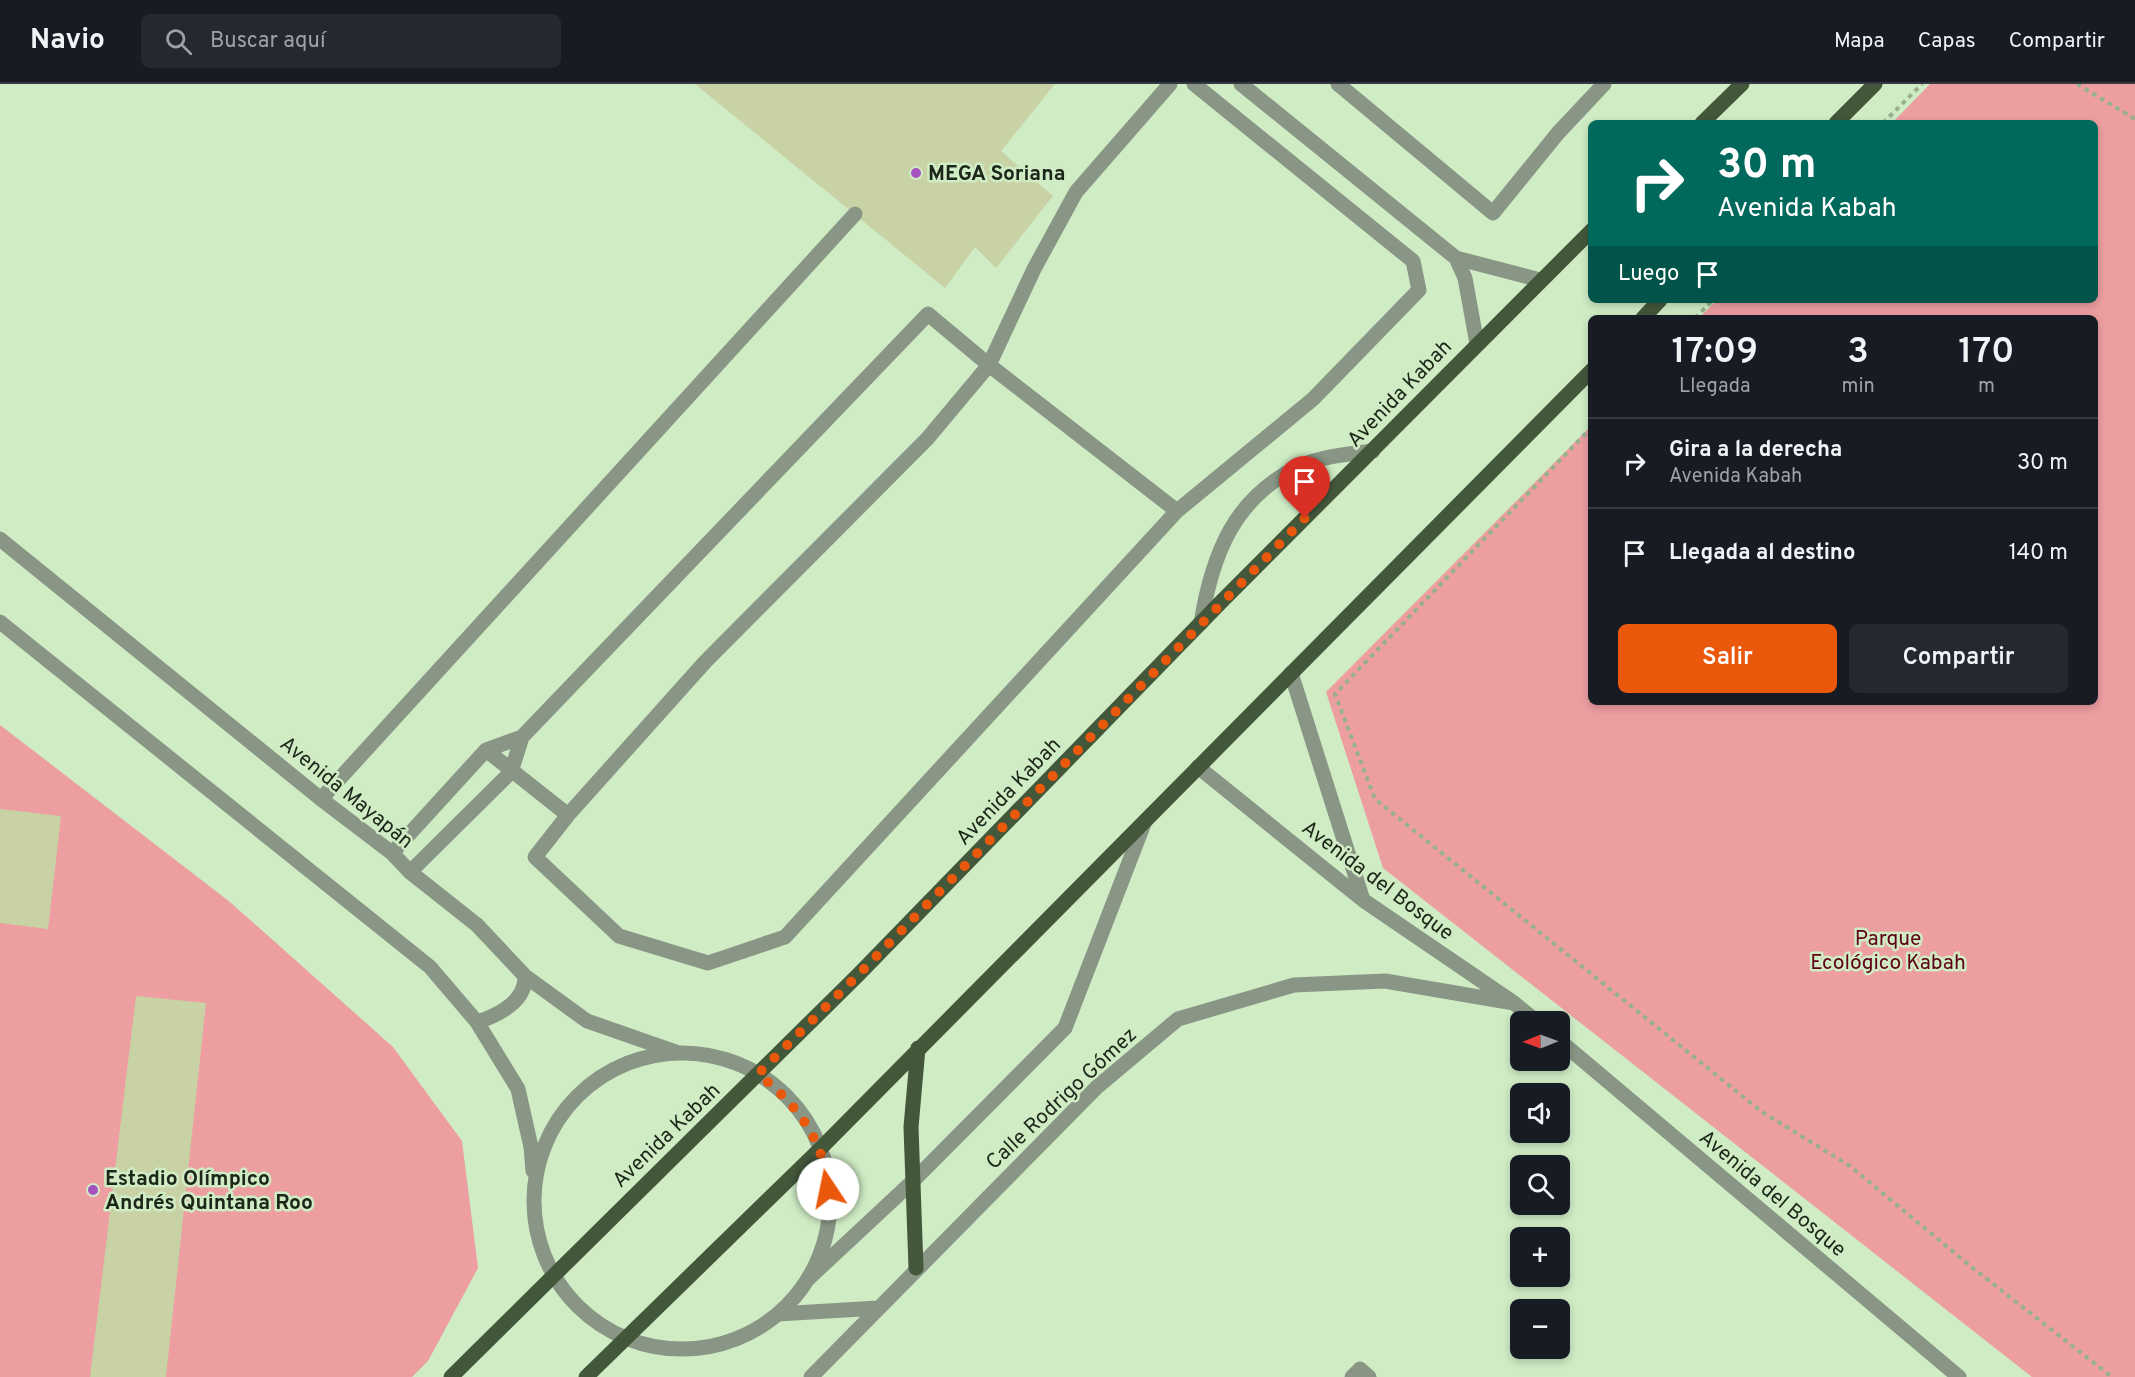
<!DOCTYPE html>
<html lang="es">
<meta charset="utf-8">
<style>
:root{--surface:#171b24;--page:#242831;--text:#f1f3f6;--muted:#9ea1a6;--line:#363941;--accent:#ea580c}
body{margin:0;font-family:Overpass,sans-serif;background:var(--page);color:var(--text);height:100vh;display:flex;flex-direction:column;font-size:22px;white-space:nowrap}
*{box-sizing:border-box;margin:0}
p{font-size:20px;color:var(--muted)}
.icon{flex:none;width:33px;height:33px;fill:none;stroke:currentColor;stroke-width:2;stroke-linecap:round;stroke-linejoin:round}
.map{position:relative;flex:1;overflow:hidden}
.panel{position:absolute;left:1588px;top:231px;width:510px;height:390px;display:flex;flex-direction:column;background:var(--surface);border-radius:9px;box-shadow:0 3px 9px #0003}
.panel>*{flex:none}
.guide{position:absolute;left:1588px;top:36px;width:510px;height:183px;border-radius:9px;box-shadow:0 3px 9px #0003;background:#00695c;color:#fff;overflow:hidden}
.needle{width:39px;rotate:269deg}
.tools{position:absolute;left:1510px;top:927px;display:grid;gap:12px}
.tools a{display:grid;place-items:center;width:60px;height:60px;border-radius:9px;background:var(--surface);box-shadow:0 3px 9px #0003;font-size:30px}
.pin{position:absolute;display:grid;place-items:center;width:51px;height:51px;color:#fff;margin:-62px -26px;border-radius:50% 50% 50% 0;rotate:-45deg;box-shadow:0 0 6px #0007}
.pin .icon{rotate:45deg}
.me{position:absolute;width:66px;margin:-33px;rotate:349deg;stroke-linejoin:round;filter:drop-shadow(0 0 4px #0008)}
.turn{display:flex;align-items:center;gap:21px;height:126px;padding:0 30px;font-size:27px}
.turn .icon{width:78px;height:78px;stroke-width:2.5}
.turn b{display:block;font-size:42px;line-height:51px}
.then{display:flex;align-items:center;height:57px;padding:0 30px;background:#0003;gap:12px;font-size:22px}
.eta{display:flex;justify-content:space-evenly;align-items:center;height:102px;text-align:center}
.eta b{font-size:36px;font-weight:600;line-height:42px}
.cta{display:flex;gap:12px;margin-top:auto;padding:12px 30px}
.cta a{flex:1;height:69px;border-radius:9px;background:var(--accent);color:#fff;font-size:24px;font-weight:600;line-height:69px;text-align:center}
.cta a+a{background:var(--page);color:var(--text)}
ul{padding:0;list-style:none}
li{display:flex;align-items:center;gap:18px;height:90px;padding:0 30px;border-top:2px solid var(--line)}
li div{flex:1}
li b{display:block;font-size:22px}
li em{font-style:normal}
header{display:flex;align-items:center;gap:36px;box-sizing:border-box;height:84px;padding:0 30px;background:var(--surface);border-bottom:2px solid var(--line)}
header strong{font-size:28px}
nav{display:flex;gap:33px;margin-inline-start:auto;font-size:21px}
.search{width:420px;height:54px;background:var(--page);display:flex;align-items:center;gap:15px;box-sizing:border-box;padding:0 21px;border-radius:9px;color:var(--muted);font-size:22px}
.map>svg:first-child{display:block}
</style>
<header>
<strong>Navio</strong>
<div class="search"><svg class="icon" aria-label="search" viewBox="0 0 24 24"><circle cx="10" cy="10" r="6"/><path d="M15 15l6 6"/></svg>Buscar aquí</div>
<nav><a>Mapa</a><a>Capas</a><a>Compartir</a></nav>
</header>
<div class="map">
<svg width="2135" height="1293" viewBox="0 0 2135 1293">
<rect width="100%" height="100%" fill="#cfecc5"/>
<!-- green -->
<path fill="#ed9ea1" d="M1930 0H2135V1293H2032L1383 784 1326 608 1591 342 1592 618H2096V234H1699L1717 216H2096V39H1892Z
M0 641 230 818 393 963 462 1057 478 1184 428 1277 412 1293H0Z"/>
<!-- building -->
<path fill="#c9d2a5" d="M695 0H1055L1001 67 1053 112 996 184 975 163 945 204Z
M0 725 61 732 48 845 0 839Z
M136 912 206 919 166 1293H90Z"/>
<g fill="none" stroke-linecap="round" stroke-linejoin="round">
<!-- path -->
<path stroke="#98af90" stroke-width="4" stroke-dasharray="4.5 4.5" stroke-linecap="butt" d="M2077 0 2135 35
M1883 39 1922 0
M1695 234 1713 216
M1592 343 1335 610 1375 715 1762 1028 1850 1082 1969 1181 2112 1293"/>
<!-- service -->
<path stroke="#8a9685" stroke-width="15" d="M1170 0 1076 108 1034 185 989 281 927 355 705 578 568 731 535 773 619 852 708 879 785 853 1177 427 1313 315 1419 206 1413 177 1194 0
M1241 0 1456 174 1540 196
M1338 0 1493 129 1558 49 1604 0
M1456 174 1465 194 1477 260
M1201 539C1212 471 1234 413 1300 382 1323 372 1348 370 1373 367
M486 666 568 731
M321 715 855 130
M392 769 486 666 522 653
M410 788 511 688 522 653 928 230 989 281 1177 427
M808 1195 912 1098 1065 944 1145 737"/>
<!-- minor -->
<path stroke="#8a9685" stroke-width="15" d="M1291 589 1363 816
M1198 683 1363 816 1514 919 1537 938
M1560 957 1959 1293
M778 1230 878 1224
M811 1293 1097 1003 1178 935 1294 901 1385 897 1514 919
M1352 1293 1360 1285 1369 1293"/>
<!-- tertiary -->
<path stroke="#8a9685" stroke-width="15" d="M0 455 321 715 392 769 410 788 477 841 525 892 587 937 676 968
M0 538 430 883 477 938 518 1005 531 1063 533 1087
M477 938C499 931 526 917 525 892
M534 1117a148 148 0 1 1 296 0a148 148 0 1 1-296 0Z"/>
<!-- primary -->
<path stroke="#43573b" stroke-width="15" d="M1702 39 1742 0
M1836 39 1875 0
M1643 234 1660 216
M916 1184 911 1043 918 964
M451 1293 858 891 1222 517 1592 146
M586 1293 820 1065 1592 286"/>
</g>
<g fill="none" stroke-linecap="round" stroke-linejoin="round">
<!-- route -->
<path stroke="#ea580c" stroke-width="10" stroke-dasharray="0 18" d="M828 1105C824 1055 796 1020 758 990L858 891 1305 434"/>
</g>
<!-- markers -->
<g fill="#a551c0" stroke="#cfecc5" stroke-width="2">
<circle cx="916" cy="89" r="6"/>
<circle cx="93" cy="1106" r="6"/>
</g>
<g text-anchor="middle" stroke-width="5" stroke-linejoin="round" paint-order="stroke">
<!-- poi labels -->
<g font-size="21" font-weight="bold" fill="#1d2719" stroke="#cfecc5" text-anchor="start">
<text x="928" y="96">MEGA Soriana</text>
<text x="105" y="1101">Estadio Olímpico<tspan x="105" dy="24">Andrés Quintana Roo</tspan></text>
</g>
<!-- street labels -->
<g font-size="21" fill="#1d2719" stroke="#cfecc5">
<text transform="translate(1399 309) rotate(-46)" y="7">Avenida Kabah</text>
<text transform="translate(1008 707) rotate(-46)" y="7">Avenida Kabah</text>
<text transform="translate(347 708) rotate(39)" y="7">Avenida Mayapán</text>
<text transform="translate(1378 796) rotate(37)" y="7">Avenida del Bosque</text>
<text transform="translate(1061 1014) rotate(-43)" y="7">Calle Rodrigo Gómez</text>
<text transform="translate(666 1051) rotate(-44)" y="7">Avenida Kabah</text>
<text transform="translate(1773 1109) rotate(40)" y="7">Avenida del Bosque</text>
</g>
<!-- park labels -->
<g font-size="21" fill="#5e0016" stroke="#cfecc5">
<text x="1888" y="861">Parque<tspan x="1888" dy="24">Ecológico Kabah</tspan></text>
</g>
</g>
</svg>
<div class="tools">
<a><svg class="needle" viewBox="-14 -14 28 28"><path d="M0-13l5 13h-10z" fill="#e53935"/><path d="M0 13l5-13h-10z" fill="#9ea1a6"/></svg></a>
<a><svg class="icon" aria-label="sound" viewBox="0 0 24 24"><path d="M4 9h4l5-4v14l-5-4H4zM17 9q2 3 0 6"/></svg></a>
<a><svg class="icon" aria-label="search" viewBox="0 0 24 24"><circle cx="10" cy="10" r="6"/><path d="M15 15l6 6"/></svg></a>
<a>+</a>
<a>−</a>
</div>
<div class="pin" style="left:1305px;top:434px;background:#d93025"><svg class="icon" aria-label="arrive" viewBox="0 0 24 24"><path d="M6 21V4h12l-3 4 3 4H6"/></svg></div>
<svg class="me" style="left:828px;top:1105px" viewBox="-20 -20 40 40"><circle r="19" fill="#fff"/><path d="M0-13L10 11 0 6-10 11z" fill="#ea580c"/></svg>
<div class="guide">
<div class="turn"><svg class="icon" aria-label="right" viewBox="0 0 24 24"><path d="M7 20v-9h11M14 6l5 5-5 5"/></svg><div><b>30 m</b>Avenida Kabah</div></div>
<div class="then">Luego<svg class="icon" aria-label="arrive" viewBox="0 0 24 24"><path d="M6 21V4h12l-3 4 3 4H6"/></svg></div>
</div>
<section class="panel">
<div class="eta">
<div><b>17:09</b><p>Llegada</p></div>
<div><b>3</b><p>min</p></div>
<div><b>170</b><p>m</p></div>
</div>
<ul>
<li><svg class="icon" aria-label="right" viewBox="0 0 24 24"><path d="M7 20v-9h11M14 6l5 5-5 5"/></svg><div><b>Gira a la derecha</b><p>Avenida Kabah</p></div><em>30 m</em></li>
<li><svg class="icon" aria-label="arrive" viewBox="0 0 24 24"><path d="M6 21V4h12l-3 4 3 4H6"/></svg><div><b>Llegada al destino</b></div><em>140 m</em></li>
</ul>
<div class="cta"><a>Salir</a><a>Compartir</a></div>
</section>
</div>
